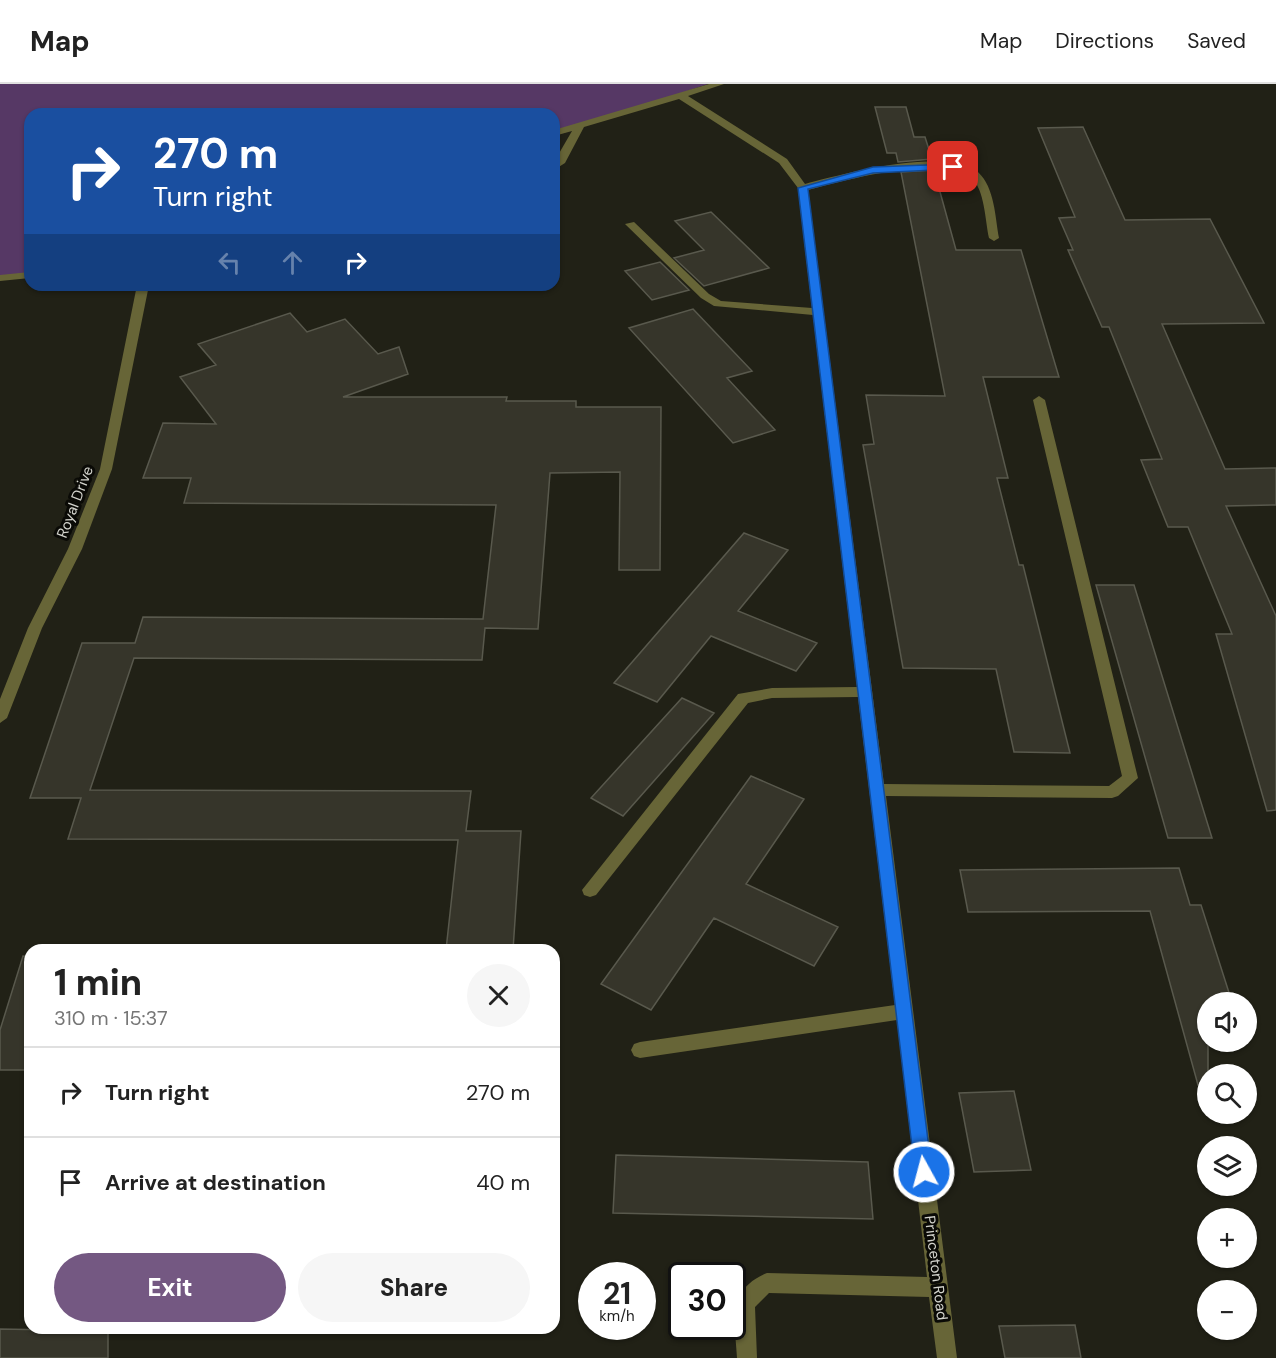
<!DOCTYPE html>
<meta charset="utf-8">
<style>
:root{--surface:#fff;--page:#f6f6f6;--text:#222;--muted:#767676;--line:#e0e0e0;--accent:#745882}
body{margin:0;font-family:"DM Sans",sans-serif;background:var(--page);color:var(--text);height:100vh;display:flex;flex-direction:column;font-size:22px;white-space:nowrap}
*{box-sizing:border-box;margin:0}
p{font-size:20px;color:var(--muted)}
.icon{flex:none;width:33px;height:33px;fill:none;stroke:currentColor;stroke-width:2;stroke-linecap:round;stroke-linejoin:round}
.map{position:relative;flex:1;overflow:hidden}
.drawer{position:absolute;left:24px;top:860px;width:536px;height:390px;display:flex;flex-direction:column;background:var(--surface);border-radius:18px;box-shadow:0 2px 4px #0004}
.drawer>*{flex:none}
.banner{position:absolute;left:24px;top:24px;width:536px;height:183px;border-radius:18px;box-shadow:0 2px 4px #0004;background:#1a4fa0;color:#fff;overflow:hidden}
.buttons{position:absolute;left:1197px;top:908px;display:grid;gap:12px}
.buttons a{display:grid;place-items:center;width:60px;height:60px;border-radius:50%;background:var(--surface);box-shadow:0 2px 4px #0004;font-size:30px}
.speed{position:absolute;left:578px;top:1178px;display:flex;gap:12px;font-size:30px;font-weight:700;text-align:center}
.speed>*{display:grid;place-content:center;width:78px;height:78px;border-radius:50%;background:var(--surface);box-shadow:0 2px 4px #0004;line-height:1}
.speed small{font-size:15px;font-weight:400}
.speed .limit{border:3px solid #111;border-radius:9px;background:#fff;color:#111}
.pin{position:absolute;display:grid;place-items:center;width:51px;height:51px;color:#fff;margin:-26px;border-radius:12px;box-shadow:0 3px 9px #0006}
.me{position:absolute;width:66px;margin:-33px;rotate:353deg;stroke-linejoin:round;filter:drop-shadow(0 0 4px #0008)}
.turn{display:flex;align-items:center;gap:21px;height:126px;padding:0 30px;font-size:27px}
.turn .icon{width:78px;height:78px;stroke-width:2.5}
.turn b{display:block;font-size:42px;line-height:51px}
.lanes{display:flex;align-items:center;height:57px;padding:0 30px;background:#0003;justify-content:center;gap:30px;direction:ltr}
.lanes .off{opacity:.35}
.round{display:grid;place-items:center;flex:none;width:63px;height:63px;border-radius:32px;background:var(--page)}
.head{display:flex;align-items:center;justify-content:space-between;height:102px;padding:0 30px}
h1{font-size:36px;font-weight:800;line-height:45px}
.cta{display:flex;gap:12px;margin-top:auto;padding:12px 30px}
.cta a{flex:1;height:69px;border-radius:36px;background:var(--accent);color:#fff;font-size:24px;font-weight:800;line-height:69px;text-align:center}
.cta a+a{background:var(--page);color:var(--text)}
ul{padding:0;list-style:none}
li{display:flex;align-items:center;gap:18px;height:90px;padding:0 30px;border-top:2px solid var(--line)}
li div{flex:1}
li b{display:block;font-size:22px}
li em{font-style:normal}
header{display:flex;align-items:center;gap:36px;box-sizing:border-box;height:84px;padding:0 30px;background:var(--surface);border-bottom:2px solid var(--line)}
header strong{font-size:28px}
nav{display:flex;gap:33px;margin-inline-start:auto;font-size:21px}
.map>svg:first-child{display:block}
</style>
<header>
<strong>Map</strong>
<nav><a>Map</a><a>Directions</a><a>Saved</a></nav>
</header>
<div class="map">
<svg width="1276" height="1274" viewBox="0 0 1276 1274">
<rect width="100%" height="100%" fill="#212116"/>
<!-- green -->
<path fill="#563865" d="M0 0H708L554 52V30H30V190L0 193Z"/>
<!-- building -->
<path fill="#36352a" stroke="#59594d" stroke-width="1.5" d="M875 23H906L914 53H925L932 75 898 78 896 69H887Z
M1083 43 1125 136 1210 135 1264 239 1162 240 1225 385 1276 384V421L1226 422 1276 532V726L1267 727 1216 550H1232L1188 443H1168L1141 376 1162 375 1109 243H1102L1068 166H1073L1059 134 1075 133 1038 44Z
M934 86 956 166H1021L1059 293H983L1008 394H997L1019 481H1023L1070 669 1014 668 996 585 903 584 863 361 874 360 866 311 945 312 901 88Z
M711 128 769 184 704 202 674 174 704 166 675 137Z
M660 178 689 206 652 216 625 187Z
M693 225 752 287 727 294 775 346 733 359 629 244Z
M290 229 307 248 345 235 378 270 399 263 408 290 343 313H507L506 317H576V323H661L660 486H619L620 388 550 389 538 545 485 544 482 576 134 574 90 706 471 707 466 747H521L513 866H446L458 756 68 755 81 714H30L82 559H135L143 533 483 535 496 421 184 419 191 394H143L163 339 216 340 180 293 216 281 198 260Z
M744 449 788 466 738 527 817 559 796 587 711 552 657 618 614 599Z
M1096 501H1134L1212 754H1168Z
M682 614 714 629 623 732 591 714Z
M751 692 804 715 746 800 838 843 814 882 714 834 651 926 601 900Z
M1179 784 1190 821H1201L1232 918H1208V1000L1198 1001 1150 827 968 828 960 786Z
M23 872 30 873V986H0V946Z
M1014 1007 1031 1086 974 1088 959 1009Z
M616 1071 868 1078 873 1135 613 1129Z
M1075 1241 1081 1274H1005L999 1242Z
M0 1245 108 1247V1274H0Z"/>
<g fill="none" stroke-linecap="round" stroke-linejoin="round">
<!-- minor -->
<path fill="#676537" fill-rule="evenodd" d="M709 0H724L688 12 787 75 805 100C841 90 949 62 978 88 995 104 995 133 999 154L994 157 989 154C985 136 985 106 971 93 945 69 841 97 808 106L884 700 1109 702 1122 692 1033 316 1039 312 1045 316 1138 694 1118 712 1112 714 886 712 957 1274H937L929 1213 769 1209 755 1223 757 1274H737C735 1238 726 1206 767 1189L927 1193 897 936 640 974 634 972 631 966 634 960 640 958 895 921 858 613 772 614 748 619 596 811 590 813 584 811 582 806 738 610 772 604 857 603 813 231 714 222 701 214 625 140 634 138 709 210 721 217 812 224 798 104 779 79 679 15 584 43 565 79 554 86V78L572 47 554 52V46Z
M30 188V194L0 197V191Z
M137 201H149L112 385 82 465 42 544 7 634 0 639V615L28 544 68 465 100 385Z"/>
</g>
<!-- route -->
<path fill="#1a73e8" stroke="#114b97" stroke-width="1.5" d="M953 80 957 83 956 85 873 89 808 105 932 1088 930 1093 924 1096 918 1093 915 1088 798 104 873 83Z"/>
<g text-anchor="middle" stroke-width="6" stroke-linejoin="round" paint-order="stroke">
<!-- street labels -->
<g font-size="15" fill="#d3d3cc" stroke="#0a0a06">
<text transform="translate(75 418) rotate(-69)" y="5">Royal Drive</text>
<text transform="translate(936 1184) rotate(83)" y="5">Princeton Road</text>
</g>
</g>
</svg>
<div class="buttons">
<a><svg class="icon" aria-label="sound" viewBox="0 0 24 24"><path d="M4 9h4l5-4v14l-5-4H4zM17 9q2 3 0 6"/></svg></a>
<a><svg class="icon" aria-label="search" viewBox="0 0 24 24"><circle cx="10" cy="10" r="6"/><path d="M15 15l6 6"/></svg></a>
<a><svg class="icon" aria-label="layers" viewBox="0 0 24 24"><path d="M12 4l9 5-9 5-9-5zM3 14l9 5 9-5"/></svg></a>
<a>+</a>
<a>−</a>
</div>
<div class="speed"><div>21<small>km/h</small></div><div class="limit">30</div></div>
<div class="pin" style="left:953px;top:83px;background:#d93025"><svg class="icon" aria-label="arrive" viewBox="0 0 24 24"><path d="M6 21V4h12l-3 4 3 4H6"/></svg></div>
<svg class="me" style="left:924px;top:1088px" viewBox="-20 -20 40 40"><circle r="17" fill="#1a73e8" stroke="#fff" stroke-width="3"/><path d="M0-11L8 9 0 5-8 9z" fill="#fff"/></svg>
<div class="banner">
<div class="turn"><svg class="icon" aria-label="right" viewBox="0 0 24 24"><path d="M7 20v-9h11M14 6l5 5-5 5"/></svg><div><b>270 m</b>Turn right</div></div>
<div class="lanes"><svg class="icon off" aria-label="left" viewBox="0 0 24 24"><path d="M17 20v-9H6M10 6l-5 5 5 5"/></svg><svg class="icon off" aria-label="ahead" viewBox="0 0 24 24"><path d="M12 20V5M6 11l6-6 6 6"/></svg><svg class="icon" aria-label="right" viewBox="0 0 24 24"><path d="M7 20v-9h11M14 6l5 5-5 5"/></svg></div>
</div>
<section class="drawer">
<div class="head"><div><h1>1 min</h1><p>310 m · 15:37</p></div><a class="round"><svg class="icon" aria-label="close" viewBox="0 0 24 24"><path d="M6 6l12 12M18 6L6 18"/></svg></a></div>
<ul>
<li><svg class="icon" aria-label="right" viewBox="0 0 24 24"><path d="M7 20v-9h11M14 6l5 5-5 5"/></svg><div><b>Turn right</b></div><em>270 m</em></li>
<li><svg class="icon" aria-label="arrive" viewBox="0 0 24 24"><path d="M6 21V4h12l-3 4 3 4H6"/></svg><div><b>Arrive at destination</b></div><em>40 m</em></li>
</ul>
<div class="cta"><a>Exit</a><a>Share</a></div>
</section>
</div>
